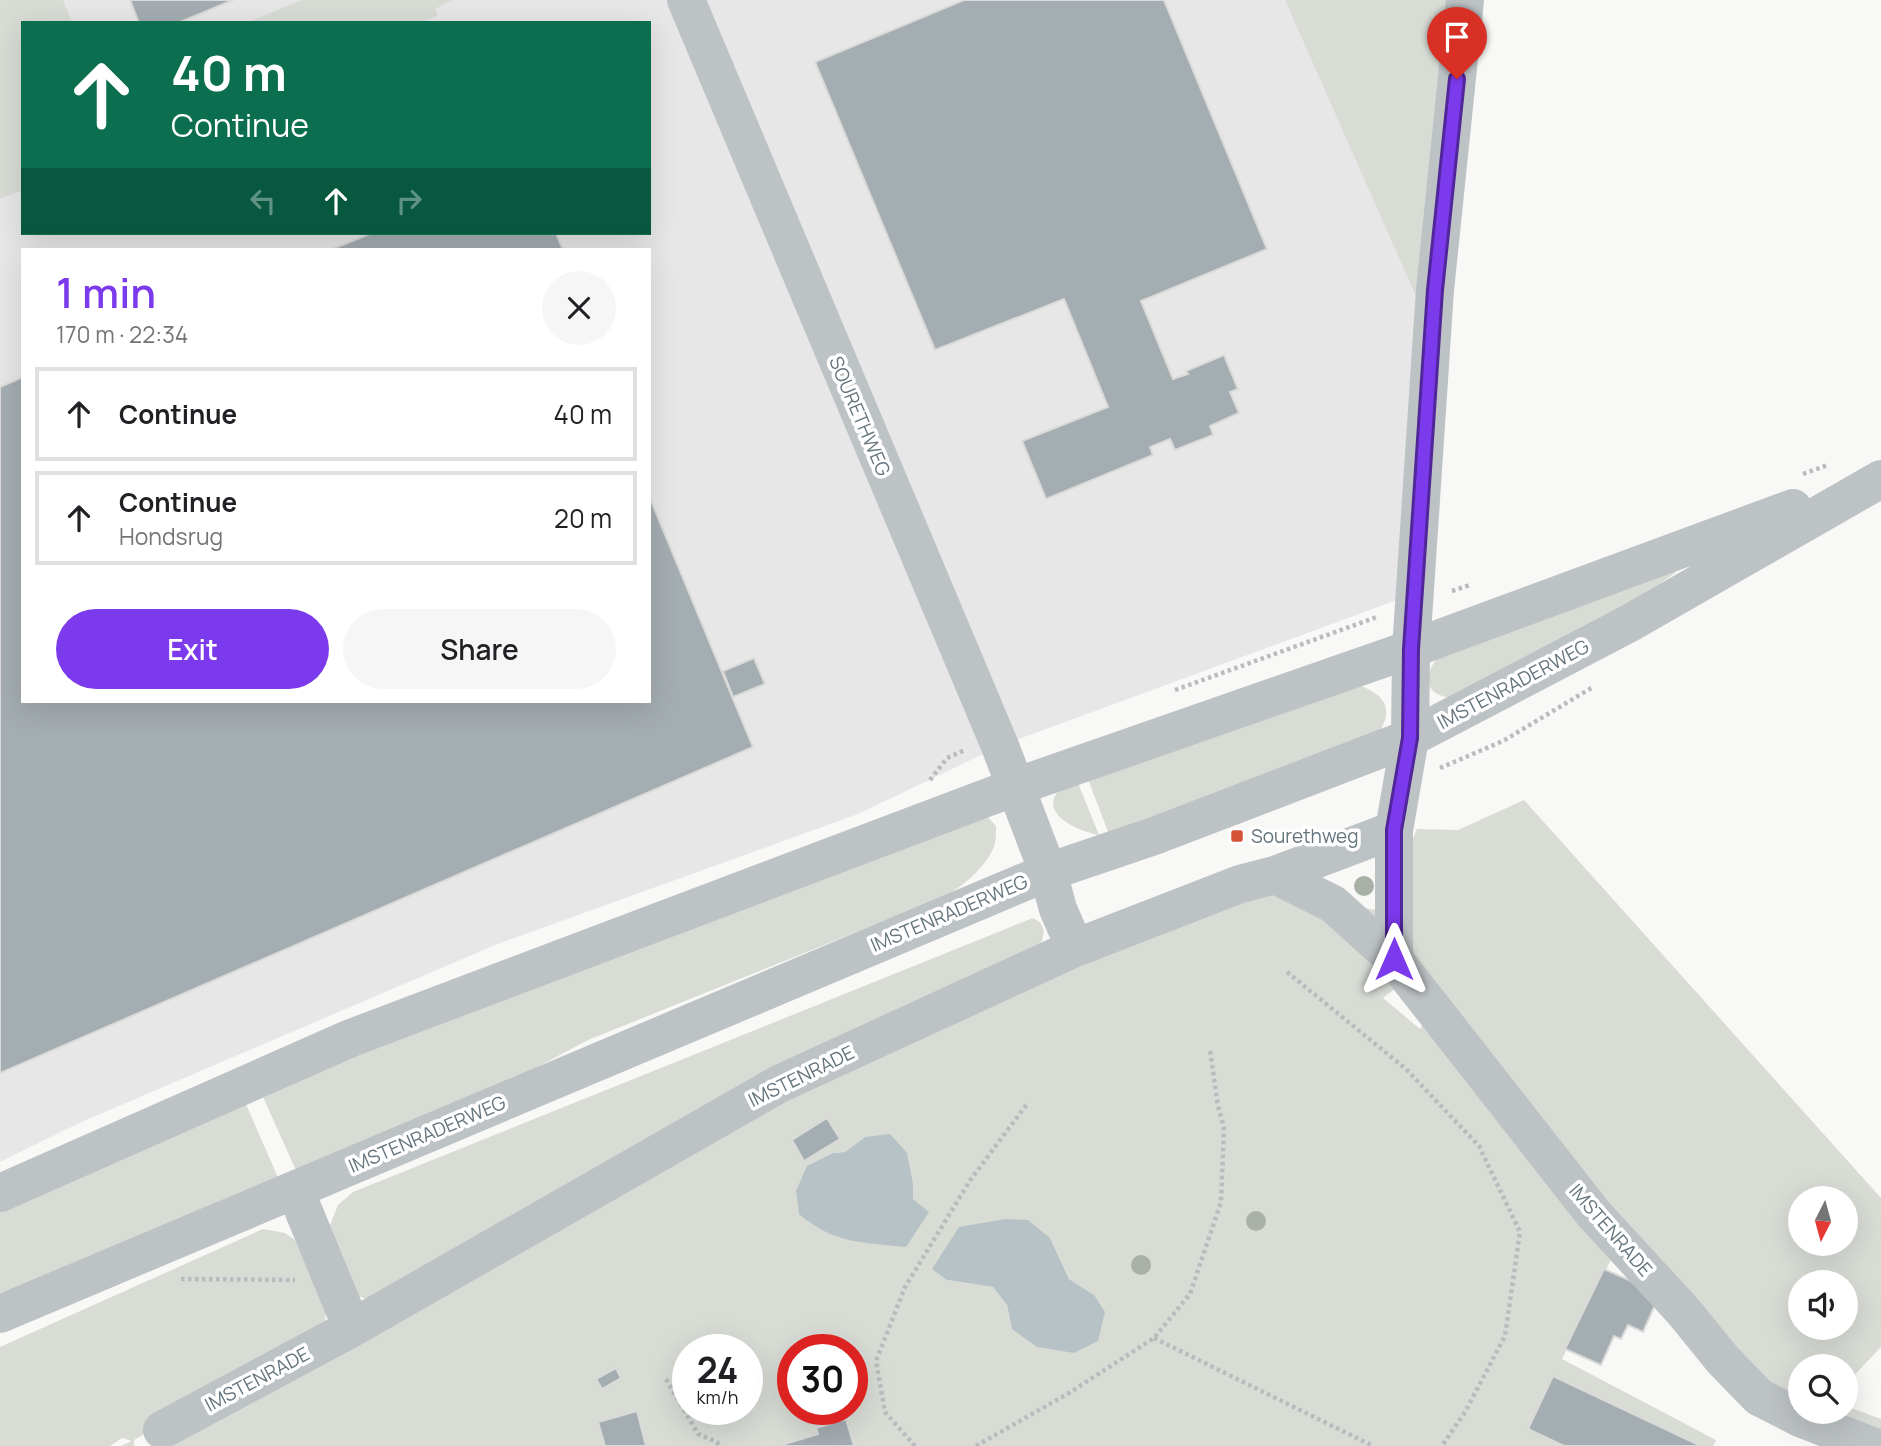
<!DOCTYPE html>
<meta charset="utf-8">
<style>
:root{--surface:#fff;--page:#f6f6f6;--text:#202124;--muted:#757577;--line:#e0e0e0;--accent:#7c3aed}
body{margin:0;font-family:Manrope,sans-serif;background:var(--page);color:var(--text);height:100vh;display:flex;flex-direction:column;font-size:26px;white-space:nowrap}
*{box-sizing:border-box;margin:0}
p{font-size:23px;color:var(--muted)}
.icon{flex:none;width:38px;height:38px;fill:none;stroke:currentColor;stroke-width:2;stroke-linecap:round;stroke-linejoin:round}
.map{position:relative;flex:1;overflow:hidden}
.side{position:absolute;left:21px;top:248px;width:630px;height:455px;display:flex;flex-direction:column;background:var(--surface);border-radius:0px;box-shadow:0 7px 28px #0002}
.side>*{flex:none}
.guide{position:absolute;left:21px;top:21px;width:630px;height:214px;border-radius:0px;box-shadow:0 7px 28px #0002;background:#0b6e4f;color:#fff;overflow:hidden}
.needle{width:46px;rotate:186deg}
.controls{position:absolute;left:1788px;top:1186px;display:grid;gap:14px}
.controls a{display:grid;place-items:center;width:70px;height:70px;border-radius:50%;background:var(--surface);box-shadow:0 7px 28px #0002;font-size:35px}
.speed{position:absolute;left:672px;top:1334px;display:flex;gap:14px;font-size:35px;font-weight:700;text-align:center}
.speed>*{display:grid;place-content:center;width:91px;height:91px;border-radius:50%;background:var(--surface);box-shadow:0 7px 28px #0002;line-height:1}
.speed small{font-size:18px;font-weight:400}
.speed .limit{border:10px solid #d22;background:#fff;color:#111}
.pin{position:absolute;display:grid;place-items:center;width:60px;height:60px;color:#fff;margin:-72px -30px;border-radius:50% 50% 50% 0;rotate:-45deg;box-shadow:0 0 7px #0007}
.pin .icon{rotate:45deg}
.me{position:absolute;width:77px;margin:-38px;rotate:0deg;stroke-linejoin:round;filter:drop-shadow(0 0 5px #0008)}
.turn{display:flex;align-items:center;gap:24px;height:147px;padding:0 35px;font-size:32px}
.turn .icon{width:91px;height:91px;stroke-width:2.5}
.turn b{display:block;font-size:49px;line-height:60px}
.lanes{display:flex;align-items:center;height:66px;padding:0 35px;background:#0003;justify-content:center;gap:35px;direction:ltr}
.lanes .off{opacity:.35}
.round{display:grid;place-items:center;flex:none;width:74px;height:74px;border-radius:37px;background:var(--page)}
.head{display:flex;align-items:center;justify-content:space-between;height:119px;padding:0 35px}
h1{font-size:42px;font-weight:600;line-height:52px;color:var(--accent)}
.cta{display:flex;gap:14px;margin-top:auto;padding:14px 35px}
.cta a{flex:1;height:80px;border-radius:42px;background:var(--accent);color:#fff;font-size:28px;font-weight:600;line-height:80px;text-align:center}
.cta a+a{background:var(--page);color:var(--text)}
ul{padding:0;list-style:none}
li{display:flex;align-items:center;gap:21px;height:94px;margin:0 14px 10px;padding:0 21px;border:4px solid var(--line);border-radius:0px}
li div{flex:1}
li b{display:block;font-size:26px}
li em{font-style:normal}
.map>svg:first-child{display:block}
</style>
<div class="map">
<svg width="1881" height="1446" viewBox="0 0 1881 1446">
<rect width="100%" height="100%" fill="#f8f8f6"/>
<!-- built -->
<path fill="#e6e7e6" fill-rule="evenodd" d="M0 0H1457L1405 597 1000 746 858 814 495 945 77 1124 0 1162ZM23 23H649V233H23ZM23 250H649V702H23Z"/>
<!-- green -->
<path fill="#d8dcd5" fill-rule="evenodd" d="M0 0H63L72 23H23V190L0 199Z
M301 0H453L435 9 438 15 420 23H247Z
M1285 0H1448L1420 305Z
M1673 568 1675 573 1647 593 1453 698C1422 695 1423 675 1440 654Z
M1361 686C1387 696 1394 711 1377 735L1110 837 1086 774Z
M1076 778 1099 835C1082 832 1039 816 1058 791 1062 786 1070 782 1076 778Z
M1524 800 1881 1198V1347L1846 1384V1367H1801V1412H1846V1406L1881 1419V1446L1765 1401 1626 1229 1562 1359 1716 1440 1713 1446H162L366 1299 359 1296 330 1225 338 1205 353 1192 1033 918C1046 924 1045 934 1040 946L1269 861 1299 900 1410 914 1404 860 1417 829 1458 830ZM1416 973 1441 1004 1420 1029 1383 998ZM865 1137 913 1184V1199L833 1153 845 1152ZM1801 1199H1846V1244H1801ZM1050 1238 1069 1279 1094 1295 1012 1329 1007 1305 993 1287 947 1280ZM1801 1283H1846V1328H1801ZM688 1349H747V1409H688ZM793 1349H852V1409H793Z
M984 813 996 826C996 831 996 838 995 843 989 865 965 884 946 896L588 1040 460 1108 298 1175 259 1088Z
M242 1095 280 1182 0 1300V1211Z
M263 1229 285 1233 295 1240 326 1310 325 1322 304 1340 134 1440V1446H121L132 1441 122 1438 110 1446H0V1347Z"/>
<!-- water -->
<path fill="#b6c2c6" d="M890 1134 907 1153 913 1184V1199L929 1212 906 1247C861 1242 834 1244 799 1214L796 1191 807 1166 833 1153 845 1152 865 1137Z
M1005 1219 1028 1220 1050 1238 1069 1279 1094 1295 1105 1312 1098 1341 1074 1353 1037 1347 1012 1329 1007 1305 993 1287 947 1280 932 1269 959 1227Z"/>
<!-- building -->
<path fill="#a4adb2" stroke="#dadad8" stroke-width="2" d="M130 0H233L178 23H139Z
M964 0H1164L1267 249 1141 301 1173 379 1188 374 1186 371 1224 355 1238 389 1230 392 1239 413 1210 426 1213 435 1175 450 1170 439 1150 447 1153 455 1046 499 1022 441 1108 407 1064 299 935 350 815 62Z
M372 233H556L563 250H330Z
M23 377V702H649V496L753 747 0 1073V387Z
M754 658 765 684 733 697 723 671Z
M827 1118 840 1139 804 1161 792 1140Z
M1604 1269 1638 1284 1655 1305 1643 1332 1628 1325 1621 1339 1614 1336 1601 1365 1565 1349Z
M616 1368 621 1378 602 1389 596 1379Z
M1553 1376 1701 1446H1564L1528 1429Z
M637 1411 646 1446H605L598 1422Z
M846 1419 854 1446H778L818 1434 816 1428Z"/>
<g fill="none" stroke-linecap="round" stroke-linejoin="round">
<!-- path -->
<path stroke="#b8bcbe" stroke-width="4.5" stroke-dasharray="3.5 3.5" stroke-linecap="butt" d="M1803 474 1828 465
M1452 591 1470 585
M1175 690 1377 617
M1440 768 1503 741 1593 687
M930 780 947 758 965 750
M1287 972 1406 1069 1479 1146 1520 1232 1505 1336 1465 1412 1442 1446
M181 1279 295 1280
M1154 1338 1373 1446
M666 1379 698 1434 717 1442 719 1446
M915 1446 885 1412 876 1361 905 1287 971 1179 1027 1104
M976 1446 1069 1393 1154 1338 1190 1294 1221 1202 1224 1128 1218 1106 1210 1050"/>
<!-- minor -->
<path stroke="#bdc2c5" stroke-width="38" d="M686 0 1000 746 1048 872 1058 909 1075 948
M1275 875 1333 904 1394 959 1593 1213 1684 1312 1723 1360 1759 1397 1800 1418 1872 1446
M1394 959V830L1410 738 1411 649 1435 290 1465 0
M295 1190 352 1328
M0 1193 351 1038 1015 787 1411 649 1793 508
M0 1314 1048 872 1154 836 1410 738 1628 624 1881 479
M162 1430 352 1328 779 1084 1075 948 1240 884 1275 875 1394 830"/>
</g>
<!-- trees -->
<g fill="#a9b1a6">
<circle cx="1364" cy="886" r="10"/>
<circle cx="1256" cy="1221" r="10"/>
<circle cx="1141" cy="1265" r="10"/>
</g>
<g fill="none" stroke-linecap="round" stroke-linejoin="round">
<defs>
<path id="route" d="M1394 959V830L1410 738 1411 649 1435 290 1457 79"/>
</defs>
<!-- route casing -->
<use href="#route" stroke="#51269a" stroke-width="18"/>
<!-- route -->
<use href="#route" stroke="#7c3aed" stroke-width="12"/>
</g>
<!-- markers -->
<rect fill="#d55238" stroke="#fff" stroke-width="2.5" x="1230" y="829" width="14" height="14" rx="3.5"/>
<g text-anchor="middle" stroke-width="7" stroke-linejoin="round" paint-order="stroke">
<!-- street labels -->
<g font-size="19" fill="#65757e" stroke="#fff">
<text transform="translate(860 416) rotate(67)" y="7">SOURETHWEG</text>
<text transform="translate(1513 684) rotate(-28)" y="7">IMSTENRADERWEG</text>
<text transform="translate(949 913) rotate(-23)" y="7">IMSTENRADERWEG</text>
<text transform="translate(801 1076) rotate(-26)" y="7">IMSTENRADE</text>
<text transform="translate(427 1134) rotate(-23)" y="7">IMSTENRADERWEG</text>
<text transform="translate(1611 1230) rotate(49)" y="7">IMSTENRADE</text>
<text transform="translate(257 1379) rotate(-28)" y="7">IMSTENRADE</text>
</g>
<!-- poi labels -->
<g font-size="19" fill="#65757e" stroke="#fff" text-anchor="start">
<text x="1251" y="843">Sourethweg</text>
</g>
</g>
</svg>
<div class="controls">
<a><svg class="needle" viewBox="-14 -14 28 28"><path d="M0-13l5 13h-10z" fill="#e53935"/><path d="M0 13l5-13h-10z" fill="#757577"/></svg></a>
<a><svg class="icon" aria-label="sound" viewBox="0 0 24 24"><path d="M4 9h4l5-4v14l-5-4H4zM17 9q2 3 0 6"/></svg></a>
<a><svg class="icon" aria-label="search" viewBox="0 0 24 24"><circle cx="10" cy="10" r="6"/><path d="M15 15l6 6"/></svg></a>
</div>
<div class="speed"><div>24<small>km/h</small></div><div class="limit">30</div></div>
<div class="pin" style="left:1457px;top:79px;background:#d93025"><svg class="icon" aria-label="arrive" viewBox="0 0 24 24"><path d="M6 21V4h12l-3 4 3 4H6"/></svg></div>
<svg class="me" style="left:1394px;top:959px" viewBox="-20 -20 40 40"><path d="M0-17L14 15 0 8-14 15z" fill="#7c3aed" stroke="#fff" stroke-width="4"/></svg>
<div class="guide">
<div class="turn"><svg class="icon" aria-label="ahead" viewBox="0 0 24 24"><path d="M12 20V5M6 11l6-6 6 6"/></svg><div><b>40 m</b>Continue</div></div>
<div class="lanes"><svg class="icon off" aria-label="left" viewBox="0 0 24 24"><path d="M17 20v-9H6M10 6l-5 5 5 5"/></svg><svg class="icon" aria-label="ahead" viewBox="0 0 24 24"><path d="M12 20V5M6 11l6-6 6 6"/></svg><svg class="icon off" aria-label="right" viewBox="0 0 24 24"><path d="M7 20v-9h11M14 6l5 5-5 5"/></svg></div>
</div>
<section class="side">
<div class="head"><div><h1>1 min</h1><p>170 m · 22:34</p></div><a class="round"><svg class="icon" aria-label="close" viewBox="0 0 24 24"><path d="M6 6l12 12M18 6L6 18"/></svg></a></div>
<ul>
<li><svg class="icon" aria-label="ahead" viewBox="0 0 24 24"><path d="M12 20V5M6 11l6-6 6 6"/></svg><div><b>Continue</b></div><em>40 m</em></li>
<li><svg class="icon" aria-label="ahead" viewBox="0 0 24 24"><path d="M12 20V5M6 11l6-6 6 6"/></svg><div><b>Continue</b><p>Hondsrug</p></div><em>20 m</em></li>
</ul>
<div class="cta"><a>Exit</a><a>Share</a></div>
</section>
</div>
